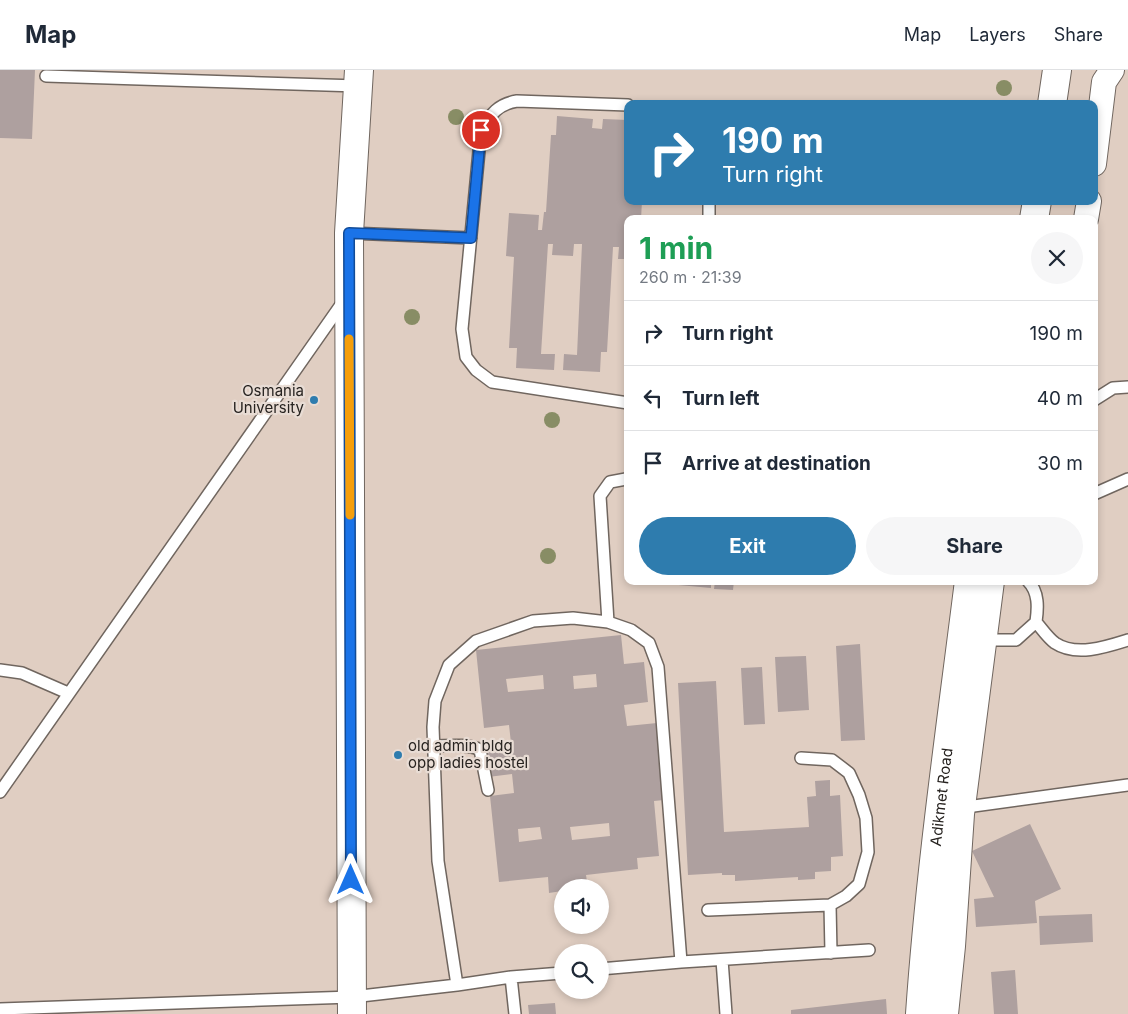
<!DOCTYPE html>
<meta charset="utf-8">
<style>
:root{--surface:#fff;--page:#f6f6f7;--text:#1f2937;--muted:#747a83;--line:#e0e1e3;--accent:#2e7cae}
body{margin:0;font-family:Inter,sans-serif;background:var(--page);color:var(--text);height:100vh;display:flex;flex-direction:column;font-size:19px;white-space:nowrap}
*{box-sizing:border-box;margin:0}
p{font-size:16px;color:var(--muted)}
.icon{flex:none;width:28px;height:28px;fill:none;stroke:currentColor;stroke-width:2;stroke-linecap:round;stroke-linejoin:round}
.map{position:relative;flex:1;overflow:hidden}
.details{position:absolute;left:624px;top:145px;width:474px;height:370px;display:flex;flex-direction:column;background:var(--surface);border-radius:10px;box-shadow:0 2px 8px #0003}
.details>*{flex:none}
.banner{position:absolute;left:624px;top:30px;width:474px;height:105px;border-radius:10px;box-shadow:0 2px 8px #0003;background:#2e7cae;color:#fff;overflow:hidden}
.controls{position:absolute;left:554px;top:809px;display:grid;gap:10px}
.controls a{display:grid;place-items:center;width:55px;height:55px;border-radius:50%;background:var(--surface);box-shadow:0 2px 8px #0003;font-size:25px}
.pin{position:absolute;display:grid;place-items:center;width:42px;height:42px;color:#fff;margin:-21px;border:2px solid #fff;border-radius:50%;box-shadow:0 1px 5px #0007}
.me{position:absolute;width:55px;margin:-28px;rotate:0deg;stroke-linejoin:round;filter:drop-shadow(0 0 4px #0008)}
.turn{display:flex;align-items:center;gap:18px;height:105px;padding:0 15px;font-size:22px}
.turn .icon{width:65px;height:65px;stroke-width:2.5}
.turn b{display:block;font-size:35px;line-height:42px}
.round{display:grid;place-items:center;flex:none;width:52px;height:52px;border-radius:26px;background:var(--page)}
.summary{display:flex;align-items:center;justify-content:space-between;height:85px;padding:0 15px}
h1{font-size:30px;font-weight:700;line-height:38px;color:#1e9e55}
.primary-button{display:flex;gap:10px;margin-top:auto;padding:10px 15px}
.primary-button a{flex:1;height:58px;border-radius:30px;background:var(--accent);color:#fff;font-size:20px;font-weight:700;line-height:58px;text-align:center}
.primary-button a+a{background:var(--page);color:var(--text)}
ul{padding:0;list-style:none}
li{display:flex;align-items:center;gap:15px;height:65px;padding:0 15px;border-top:1px solid var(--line)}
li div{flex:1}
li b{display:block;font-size:19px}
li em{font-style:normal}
header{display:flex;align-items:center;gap:30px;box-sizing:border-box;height:70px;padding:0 25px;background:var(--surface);border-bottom:1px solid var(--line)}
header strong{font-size:24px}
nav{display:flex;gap:28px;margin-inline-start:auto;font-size:18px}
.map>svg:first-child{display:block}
</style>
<header>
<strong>Map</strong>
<nav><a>Map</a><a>Layers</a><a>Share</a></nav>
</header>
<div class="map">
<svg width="1128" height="944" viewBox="0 0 1128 944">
<rect width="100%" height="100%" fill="#e8dcd4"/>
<!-- built -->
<path fill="#e0cec2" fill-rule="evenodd" d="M0 0H1128V944H0ZM628 34H1094V131H628ZM628 149H1094V511H628ZM562 818H600V855H562ZM562 882H600V920H562Z"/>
<!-- building -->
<path fill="#aea09f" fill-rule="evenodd" d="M0 0H35L32 69 0 68Z
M557 46 593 49 592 58 602 59 603 49 628 50V131H642L641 149H628V189H618L619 177H613L607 282H601L600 302 563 300 564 284 577 285 582 174H574L573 186 552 185 553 174H548L541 284H555L554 300 516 298 517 278H509L514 187 506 186 509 143 539 145 538 160H542L544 142H546L551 65H556Z
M626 432H628V453H624Z
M658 511H711V518L657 513Z
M715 511H734L733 520 714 519Z
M621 565 624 594 644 592 648 632 624 635 627 656 657 653 664 730 654 731 659 786 637 788 638 799 586 805 588 818H562V821L549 823 548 807 499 812 490 726 514 723 512 704 488 707 485 676 511 673 509 655 484 658 476 580ZM596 604 597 617 574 619 573 606ZM543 605 544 619 508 622 506 609ZM609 753 610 766 572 770 570 757ZM540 757 542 769 519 772 518 759Z
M860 574 865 670 841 671 836 576Z
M806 586 809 640 778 642 775 587Z
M762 597 765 654 744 655 741 598Z
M716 611 724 762 809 757 807 727 816 726 815 711 830 710V726L840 725 843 786 831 787V801L815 802V809L798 810V807L735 811V805H722V803L688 805 678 613Z
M1030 754 1061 819 1035 831 1037 853 976 857 974 829 994 827 972 781Z
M1092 844 1093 872 1040 875 1039 846Z
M1015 900 1018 944H994L991 902Z
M886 929 887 944H791V940Z
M555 933 556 944H529L528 935Z"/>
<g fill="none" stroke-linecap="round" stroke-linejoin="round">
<defs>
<path id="lane" d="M46 6 358 16
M628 35 517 31C498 34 491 44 481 60L462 259 466 287 476 300 492 312 628 333
M709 149V131
M349 163 471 168
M1094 330 1113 318 1128 317
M1094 424 1128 409
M608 552 600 426 610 412 626 409
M1036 552C1042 559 1048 568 1055 573 1076 587 1106 577 1128 570
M982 570H1016L1036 552C1038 538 1039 522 1028 511
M0 600 22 603 68 623
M434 676C447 676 468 673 480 680L488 720
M0 722 343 232
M959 738 1128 715
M830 835 831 883
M708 840 830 835 846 826 859 814 868 782 866 748 859 725 849 703 832 690 801 688
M722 890 726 944
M600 899 681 892 869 880
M562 903 511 907 457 915 438 791 433 657 435 631 449 595 476 571 533 551 573 548 608 552 631 560 649 573 658 597 681 892
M511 907 515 944
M0 939 352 927 457 915"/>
<path id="street" d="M1094 94 1104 12 1112 0
M1086 149 1089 131"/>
<path id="secondary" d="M352 944 349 163 359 0"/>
<g id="primary">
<path d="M1052 34 1057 0"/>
<path d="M1034 149 1037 131"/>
<path id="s1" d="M920 944C930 799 951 655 969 511"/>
<path d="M944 944 951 876 960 744 990 511"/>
</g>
</defs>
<!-- lane casing -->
<use href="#lane" stroke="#70665f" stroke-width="14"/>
<!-- street casing -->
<use href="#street" stroke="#70665f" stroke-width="26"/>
<!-- secondary casing -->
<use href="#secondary" stroke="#70665f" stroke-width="30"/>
<!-- primary casing -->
<use href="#primary" stroke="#70665f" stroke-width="30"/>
<!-- lane -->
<use href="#lane" stroke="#fff" stroke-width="11"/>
<!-- street -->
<use href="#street" stroke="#fff" stroke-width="24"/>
<!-- secondary -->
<use href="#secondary" stroke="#fff" stroke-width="28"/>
<!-- primary -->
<use href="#primary" stroke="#fff" stroke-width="28"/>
</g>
<!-- trees -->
<g fill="#888d65">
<circle cx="1004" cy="18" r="8"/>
<circle cx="456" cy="47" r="8"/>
<circle cx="412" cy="247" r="8"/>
<circle cx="552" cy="350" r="8"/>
<circle cx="548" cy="486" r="8"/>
</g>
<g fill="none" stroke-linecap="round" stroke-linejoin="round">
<defs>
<path id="route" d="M351 810 349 163 471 168 481 60"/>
</defs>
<!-- route casing -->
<use href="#route" stroke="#114b97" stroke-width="12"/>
<!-- route -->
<use href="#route" stroke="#1a73e8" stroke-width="9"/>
<!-- slow -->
<path stroke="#f59e0b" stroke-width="9" d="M349 269 350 445"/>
</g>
<!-- markers -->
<g fill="#2e7cae" stroke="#e8dcd4" stroke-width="2">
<circle cx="314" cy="330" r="5"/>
<circle cx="398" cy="685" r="5"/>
</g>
<g text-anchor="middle" stroke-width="4.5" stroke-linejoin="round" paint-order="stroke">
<!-- poi labels -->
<g font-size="15" fill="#272320" stroke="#e8dcd4" text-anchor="end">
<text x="304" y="326">Osmania<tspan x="304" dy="17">University</tspan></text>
<text x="408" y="681" text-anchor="start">old admin bldg<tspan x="408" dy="17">opp ladies hostel</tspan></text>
</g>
<!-- street labels -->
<g font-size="15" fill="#272320" stroke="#e8dcd4">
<text dy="5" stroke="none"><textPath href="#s1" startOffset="218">Adikmet Road</textPath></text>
</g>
</g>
</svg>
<div class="controls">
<a><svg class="icon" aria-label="sound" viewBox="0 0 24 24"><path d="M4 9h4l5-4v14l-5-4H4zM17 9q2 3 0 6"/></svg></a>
<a><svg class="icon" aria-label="search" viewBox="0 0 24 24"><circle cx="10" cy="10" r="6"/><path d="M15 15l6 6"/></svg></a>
</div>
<div class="pin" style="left:481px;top:60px;background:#d93025"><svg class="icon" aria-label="arrive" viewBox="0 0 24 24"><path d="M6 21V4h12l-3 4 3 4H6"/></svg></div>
<svg class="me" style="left:351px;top:810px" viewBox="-20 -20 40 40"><path d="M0-17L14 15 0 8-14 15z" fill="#1a73e8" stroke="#fff" stroke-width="4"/></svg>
<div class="banner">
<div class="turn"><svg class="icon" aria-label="right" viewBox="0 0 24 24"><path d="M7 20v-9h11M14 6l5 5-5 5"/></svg><div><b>190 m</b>Turn right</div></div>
</div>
<section class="details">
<div class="summary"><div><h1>1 min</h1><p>260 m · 21:39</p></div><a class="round"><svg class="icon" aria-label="close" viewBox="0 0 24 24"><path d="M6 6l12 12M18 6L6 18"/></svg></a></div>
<ul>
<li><svg class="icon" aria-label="right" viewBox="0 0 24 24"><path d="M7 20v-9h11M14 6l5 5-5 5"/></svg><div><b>Turn right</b></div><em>190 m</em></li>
<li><svg class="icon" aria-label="left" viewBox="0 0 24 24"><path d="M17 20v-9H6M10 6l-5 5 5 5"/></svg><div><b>Turn left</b></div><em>40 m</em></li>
<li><svg class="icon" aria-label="arrive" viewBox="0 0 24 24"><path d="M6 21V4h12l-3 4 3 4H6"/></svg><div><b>Arrive at destination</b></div><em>30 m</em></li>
</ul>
<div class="primary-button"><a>Exit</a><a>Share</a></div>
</section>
</div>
